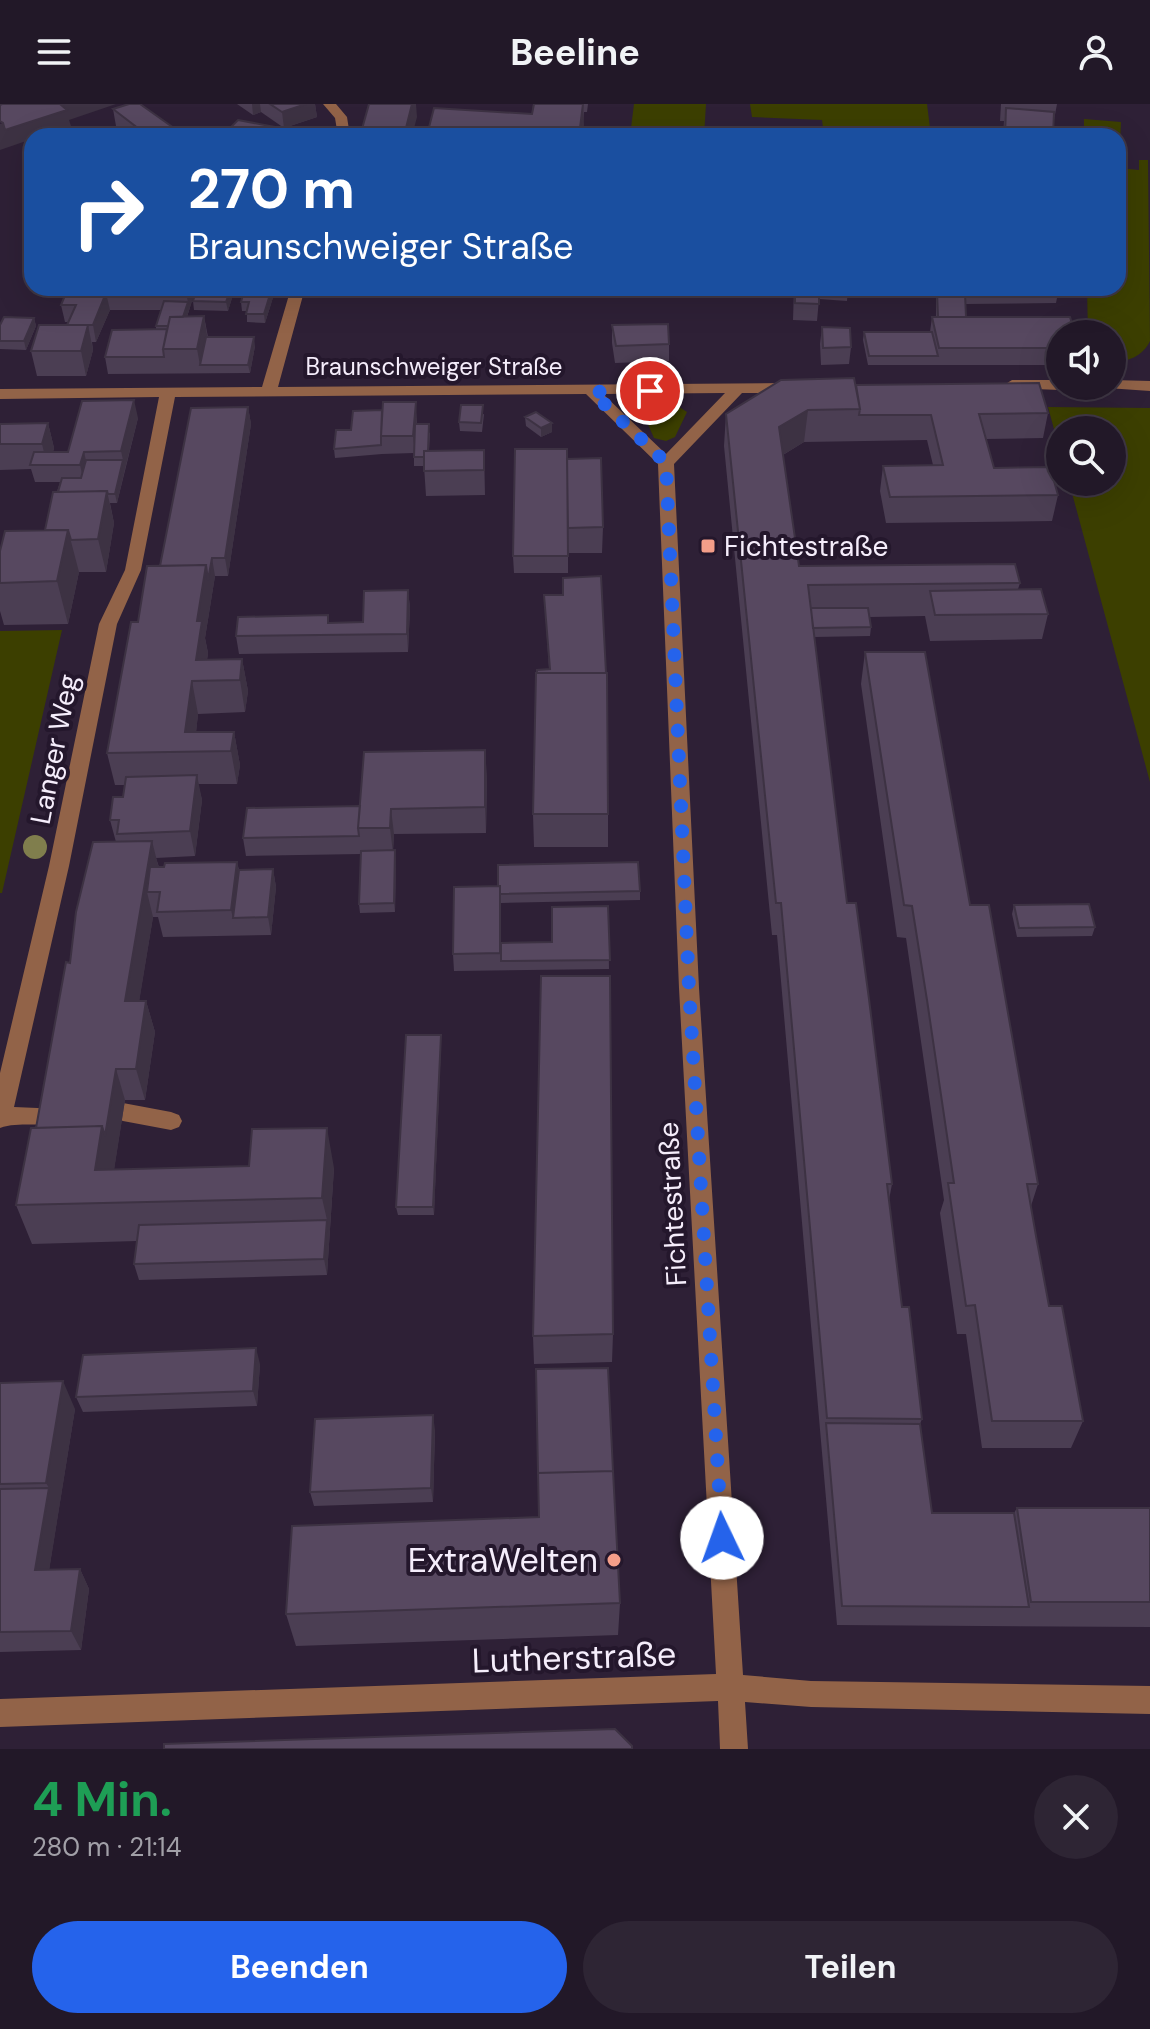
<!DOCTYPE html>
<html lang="de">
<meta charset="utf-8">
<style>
:root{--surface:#221828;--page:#2e2534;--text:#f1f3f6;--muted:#a2a0a8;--line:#3f3745;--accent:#2563eb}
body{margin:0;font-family:"DM Sans",sans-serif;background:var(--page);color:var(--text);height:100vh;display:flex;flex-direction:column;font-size:30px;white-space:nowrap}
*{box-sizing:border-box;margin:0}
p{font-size:26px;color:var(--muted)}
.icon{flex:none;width:44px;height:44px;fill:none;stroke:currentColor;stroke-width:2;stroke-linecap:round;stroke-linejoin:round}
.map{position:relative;height:1645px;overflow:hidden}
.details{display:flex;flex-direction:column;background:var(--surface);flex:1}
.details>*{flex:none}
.hud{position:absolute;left:24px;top:24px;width:1102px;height:168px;border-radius:24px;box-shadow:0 8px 32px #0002,0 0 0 2px var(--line);background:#1a4fa0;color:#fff;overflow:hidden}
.controls{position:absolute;left:1046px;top:216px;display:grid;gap:16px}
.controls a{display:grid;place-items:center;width:80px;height:80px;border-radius:50%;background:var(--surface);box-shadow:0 8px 32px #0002,0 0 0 2px var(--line);font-size:40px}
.pin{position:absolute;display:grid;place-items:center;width:68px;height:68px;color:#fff;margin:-34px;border:4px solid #fff;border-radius:50%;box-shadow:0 2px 8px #0007}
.me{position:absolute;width:88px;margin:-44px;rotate:357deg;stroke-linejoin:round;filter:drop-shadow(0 0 6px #0008)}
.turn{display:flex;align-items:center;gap:28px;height:168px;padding:0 32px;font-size:36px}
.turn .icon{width:104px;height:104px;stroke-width:2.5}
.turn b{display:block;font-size:56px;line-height:68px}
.round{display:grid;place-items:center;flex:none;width:84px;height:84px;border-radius:42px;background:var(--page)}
.summary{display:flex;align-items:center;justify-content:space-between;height:136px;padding:0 32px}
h1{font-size:48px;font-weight:700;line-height:60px;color:#1e9e55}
.button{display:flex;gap:16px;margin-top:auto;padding:16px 32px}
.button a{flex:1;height:92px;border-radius:48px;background:var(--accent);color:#fff;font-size:32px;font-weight:700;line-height:92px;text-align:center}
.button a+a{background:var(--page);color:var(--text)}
header{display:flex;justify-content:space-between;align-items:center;height:104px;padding:0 32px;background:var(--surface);font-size:36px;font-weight:700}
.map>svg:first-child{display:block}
</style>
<header><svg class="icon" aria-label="menu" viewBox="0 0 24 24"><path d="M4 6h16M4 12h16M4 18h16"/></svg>Beeline<svg class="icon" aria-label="person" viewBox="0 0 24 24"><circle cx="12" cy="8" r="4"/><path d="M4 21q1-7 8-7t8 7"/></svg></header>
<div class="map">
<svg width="1150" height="1645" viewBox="0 0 1150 1645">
<rect width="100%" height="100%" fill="#2e2036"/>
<!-- green -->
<path fill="#3c3f00" d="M634 0H706L704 32H630Z
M750 0H927L931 32H824L822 16 752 13Z
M1084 15 1121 18 1120 42 1118 32H1084Z
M1139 56H1148L1150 237C1143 252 1128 258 1112 258V230H1088L1087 184H1118V64L1139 66Z
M676 301 687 308 675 333 666 337 654 334 641 305 647 302Z
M1048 303 1150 304V678L1069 378H1112V326H1060V347Z
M62 526 2 789H0V527Z"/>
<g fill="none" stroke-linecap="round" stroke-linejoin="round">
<!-- minor -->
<path fill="#926348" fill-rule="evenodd" d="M323 0H336L347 13 350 32H338L335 14Z
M291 184H305L278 283 792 279 800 284 792 289H742L674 360 699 884 743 1571 811 1577 1150 1582V1610L811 1603 745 1598 748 1645H720L718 1597 0 1623V1595L716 1570 679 884 658 360 586 290 175 293 141 466 117 520 69 762 14 1003 61 1005 64 1011 61 1017C41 1024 19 1017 0 1024V969L49 762 99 520 125 466 159 293 0 295V285L262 283ZM725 289 666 350 603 290Z
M1012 276H1060V282H1067L1060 286 1007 284 1004 281Z
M1112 276 1150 277V287L1107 284 1105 282H1112Z
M123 999 171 1008 179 1011 182 1017 179 1023 171 1026 123 1017 115 1014 112 1008 115 1002Z"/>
</g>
<!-- trees -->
<circle fill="#807e4d" cx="35" cy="743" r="12"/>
<!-- wall -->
<path fill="#4b3e53" d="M237 0H315L317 13 284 24 261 8 253 11Z
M533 0H588L587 8H584L582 32H427L434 4 532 10Z
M1001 0H1057L1054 16 1053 32H1003L1004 17H1000Z
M113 5 171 22 172 32H129L116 22Z
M68 184H196L187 213 204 212 208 233 255 242 250 269 108 270 105 253 156 225V222L161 206H110L96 238H92L93 246 86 272H37L31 247 67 221 69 218H65L61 201Z
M197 184H235L228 207 194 206 193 197Z
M245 184H276L265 219 247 218V207H242L241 198Z
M794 184H848L847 197 819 195 817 217 793 216Z
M868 184H942L941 188 962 189V184H1059L1056 199 965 200 966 213 1060 230V261H868L863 236 864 228H930L932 213H936V190L868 187Z
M34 214 36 222 26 246 0 245V221Z
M612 221 669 240V257L615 259 612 239Z
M822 223 851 243 849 260 821 261 820 240Z
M856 281 1048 309 1043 334 986 335 994 364 1058 391 1052 417 886 419 880 387 883 362 933 361 927 336 804 338 783 351 799 462 1020 479 1018 485 1048 510 1042 535 930 537 925 512 870 513 871 523 870 532 814 533 847 799 892 1080 889 1096 902 1203 922 1315 920 1320 932 1409H1014L1017 1404H1150V1523L837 1521 777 831H772L724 342 726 310Z
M248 303 251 320 228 472H215L205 534 208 549 207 556 242 555 248 587 245 608 198 610 196 628H234L240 661 237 680H198L202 696 195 752 156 754 159 763 237 758 239 766 273 765 276 783 271 831 163 833 158 813H153L139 897H146L155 928 145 996H125L114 1065 334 1064 327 1171 139 1176 134 1160 137 1137 32 1140 16 1101 36 1024 70 859 116 738 110 716 123 693 125 681H115L107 649 138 518 160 462Z
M484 310 482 328 460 327 459 318Z
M525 313 552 319V328L541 333 526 322Z
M138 314 117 399H110L114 419 106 468H79L68 520 4 521 0 507V447L45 426 60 378H35L31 365 0 366V320L48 319 54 344 53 348H68Z
M417 315V320L430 329 429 347 484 346 485 391 426 392 424 362H414V349L382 350 335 354 334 345Z
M567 355 603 423 602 449H568V469H514L513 452Z
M408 486 410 504 408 548 239 550 236 532 328 511 329 519 363 518Z
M544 491 608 710V743H534L533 710 549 565Z
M865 548 970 801 1038 1080 1031 1102 1049 1202 1083 1317 1071 1344H982L966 1230H957L940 1109 944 1096 906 834 897 833 861 580Z
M487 671 486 729 394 730 393 746 396 755 395 808 360 809 359 800 361 750 246 752 243 734 360 702Z
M454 783 640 787V796L501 799V839L552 838 608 802 609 865 454 867 453 850Z
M1014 801 1095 823 1092 832 1017 833 1012 810Z
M441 940 434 1111H398L396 1103Z
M613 1230 612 1258 534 1260 533 1232Z
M260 1260 257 1302 83 1308 76 1293Z
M0 1279 75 1305 49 1466 80 1465 89 1485 81 1546 0 1548Z
M435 1326 433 1398 314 1402 310 1388Z
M613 1367 620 1499 618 1531 296 1542 286 1510 539 1413Z"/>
<!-- shaded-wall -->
<path fill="#3d3243" d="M64 0H116L69 16 71 22 41 32H32V35L0 46V20Z
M252 0H260L261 8 253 11Z
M306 0H315L317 13 284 24 282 8Z
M412 0H416L417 13 412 32H404Z
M583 0 584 21 582 32H579Z
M171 22 172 32H147V31Z
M188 184H196L181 232 179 223 188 198 186 189Z
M231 184H235L228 207 226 198Z
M272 184H276L265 219 264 210Z
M106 189 110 206 96 238 93 221Z
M204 212 208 237 200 261 197 245Z
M34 214 36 222 26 246 24 237Z
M88 221 93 246 86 272 81 247Z
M254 233 255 242 250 269 248 261Z
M134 296 138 314 125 365 121 347Z
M416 298 417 315 415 349 413 332Z
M248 303 251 320 228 472 225 454Z
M808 306 804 338 776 355 779 323Z
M48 319 54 344 49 361H47L42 340Z
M552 319V328L541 333V324Z
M84 348 88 365 84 378 80 361Z
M123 356 125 365 117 399 115 390Z
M107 387 114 419 106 468 98 435Z
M68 426 79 468 68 520 57 477Z
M212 454 215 472 205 534 208 549 204 577 196 556 197 517 206 461Z
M408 486 410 504 408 548 407 530Z
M242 555 248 587 245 608 240 576Z
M192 577 198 610 194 648 185 628Z
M234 628 240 661 237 680 231 647Z
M485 646 487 671 486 729 485 703Z
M197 671 202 696 195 752 190 727Z
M391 705 394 730 393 749 390 724Z
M152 737 160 769 147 788 153 813 134 929 125 897Z
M395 746 396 755 395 808 394 799Z
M237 758 242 784 233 814 231 806Z
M273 765 276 783 271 831 268 813Z
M146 897 155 928 145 996 136 965Z
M441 931V940L434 1111 433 1103Z
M116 965 125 996 109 1099 95 1066 102 1022Z
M327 1024 334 1064 327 1171 324 1155 327 1116 322 1094Z
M256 1244 260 1260 257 1302 253 1287Z
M63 1277 75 1305 46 1486 35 1466 49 1384 46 1379Z
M433 1311 435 1326 433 1398 431 1384Z
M80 1465 89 1485 81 1546 71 1527Z"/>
<!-- building -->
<path fill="#574860" stroke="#3d3243" stroke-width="2" d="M2 0H64L61 1 67 6 5 26 3 19 0 17V1Z
M129 0H140L171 22 147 31 113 5Z
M270 0H306L282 8Z
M369 0H412L404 32H360Z
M534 0H583L579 32H528V30H514V32L427 31 434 4 532 10Z
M1006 4 1054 8 1053 32H1005Z
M238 16 318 31H223Z
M68 184H188L186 189H106L93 221H67L76 201H61Z
M197 184H231L226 198 193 197Z
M245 184H272L264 210H246L249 198H241Z
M795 184H819V200L795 199Z
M819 184H848V188L819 187Z
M937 188 965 189 966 213H938Z
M164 197 188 198 183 213H170L168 222H156Z
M204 212 197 245H163L170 213Z
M4 213 34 214 24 237H0V221Z
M932 213H1070L1075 230H1060V244H939Z
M668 220 669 240 616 242 612 221Z
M39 221H88L81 247H31Z
M822 223 850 224 851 243 823 244Z
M167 225 163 245 164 253H105L112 226Z
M864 228H932L938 252H869Z
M206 233H254L248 261H200Z
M854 274 860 305 808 306 779 323 799 462 1015 460 1020 479 808 481 847 799H856L869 895 892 1080H887L902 1203H909L922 1315 827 1314 781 799H776L726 310 781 276Z
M1039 279 1048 309 979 310 994 364 1050 363 1058 391 890 393 883 362 943 361 931 311H859L860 305 856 281Z
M134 296 121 347 84 348 80 361H30L34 348H68L82 297Z
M383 298H416L413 332H381Z
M461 301H483L481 319 459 318Z
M248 303 225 454H212L208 476 206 461 160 462 191 304Z
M382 306 381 332V341L334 345 336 326H351L353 307Z
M536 308 552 319 541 324 525 313Z
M48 319 42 340H0V320Z
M415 320H429L428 347H424V353H414Z
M515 345H567L568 452H513Z
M484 346V366L424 367V347Z
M601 354 603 423 568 424 567 355Z
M86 356H123L115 390H108L107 387 58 388 62 374H81Z
M107 387 98 435 71 436 68 426H45L53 388Z
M68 426 57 477 0 479V447L5 427Z
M206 461 197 517H202L196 556 242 555 240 576 192 577 185 628H234L231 647 107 649 131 518H138L147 462Z
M601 472 606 569H537V566L550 565 544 491H563V474Z
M1041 485 1048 510 935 511 930 487Z
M408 486 407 530 236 532 238 513 328 511V519L363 518 364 487Z
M811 504H868L871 523 813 524Z
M865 548H925L970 801H989L1038 1080H1027L1036 1132 1049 1202H1062L1083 1317H992L975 1201 966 1202 948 1079H954L927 896 912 802 904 801Z
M536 569H607L608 710H533Z
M485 646V703L391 705 390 724H358L364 648Z
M197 671 190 727 117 730 119 716H110L113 693H123L126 673Z
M360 702 358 724 359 732 243 734 247 704Z
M152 737 125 897H146L136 965H116L105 1032 102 1022 36 1024 66 858 70 859 76 808 93 738Z
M395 746 394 799 359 800 361 747Z
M237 758 231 806 157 808 160 788H147L150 763H164L165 759Z
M638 758 640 787 500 790V782H498V761Z
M273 765 268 813 233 814 239 766Z
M500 782V849L453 850 454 783Z
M1089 800 1095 823 1019 824 1014 801Z
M608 802 610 856 501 857V839L552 838V803Z
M541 872H610L613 1230 533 1232Z
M406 931H441L433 1103H396Z
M102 1022 95 1066 249 1062 252 1025 327 1024 322 1094 16 1101 31 1024Z
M327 1116 324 1155 134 1160 139 1121Z
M256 1244 253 1287 76 1293 83 1251Z
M608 1264 613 1367 538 1369 536 1265Z
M63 1277 46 1379 0 1380V1279Z
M433 1311 431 1384 310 1388 315 1315Z
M826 1319 920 1320 932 1409H1014L1029 1503 842 1502Z
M613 1367 620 1499 286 1510 292 1422 539 1413 538 1369Z
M49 1384 35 1466 80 1465 71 1527 0 1528V1385Z
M1017 1404H1150V1498H1031Z
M615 1625 632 1642V1645H164V1640Z"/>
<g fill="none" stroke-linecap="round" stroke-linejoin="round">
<!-- route -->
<path stroke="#2563eb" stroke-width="14" stroke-dasharray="0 25.2" d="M650 287 592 288 666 359 689 884 722 1434"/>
</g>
<!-- markers -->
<g fill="#f49e89" stroke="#24172c" stroke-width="3">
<rect x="700" y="434" width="16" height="16" rx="4"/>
<circle cx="614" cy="1456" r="8"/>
</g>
<g text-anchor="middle" stroke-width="8" stroke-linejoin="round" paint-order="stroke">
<!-- far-street labels -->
<g font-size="24" fill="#f5edfb" stroke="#24172c">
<text x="434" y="271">Braunschweiger Straße</text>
</g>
<!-- poi labels -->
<g font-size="28" fill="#f5edfb" stroke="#24172c" text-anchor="start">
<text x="724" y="452">Fichtestraße</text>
</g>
<!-- street labels -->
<g font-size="28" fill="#f5edfb" stroke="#24172c">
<text transform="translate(54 645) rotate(-79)" y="10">Langer Weg</text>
<text transform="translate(672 1100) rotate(-93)" y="10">Fichtestraße</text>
</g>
<!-- near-poi labels -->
<g font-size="34" fill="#f5edfb" stroke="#24172c" text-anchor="end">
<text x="598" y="1468">ExtraWelten</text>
</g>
<!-- near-street labels -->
<g font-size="34" fill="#f5edfb" stroke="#24172c">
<text transform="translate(574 1553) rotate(-2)" y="12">Lutherstraße</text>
</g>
</g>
</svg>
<div class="controls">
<a><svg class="icon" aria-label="sound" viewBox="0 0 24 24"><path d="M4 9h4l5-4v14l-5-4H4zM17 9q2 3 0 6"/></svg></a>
<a><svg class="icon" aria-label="search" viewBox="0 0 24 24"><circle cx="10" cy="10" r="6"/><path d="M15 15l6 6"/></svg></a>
</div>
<div class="pin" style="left:650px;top:287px;background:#d93025"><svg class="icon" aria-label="arrive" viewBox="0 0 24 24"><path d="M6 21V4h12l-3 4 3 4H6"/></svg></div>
<svg class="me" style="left:722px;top:1434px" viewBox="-20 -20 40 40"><circle r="19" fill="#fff"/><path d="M0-13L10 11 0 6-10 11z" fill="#2563eb"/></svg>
<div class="hud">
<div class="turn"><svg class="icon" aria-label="right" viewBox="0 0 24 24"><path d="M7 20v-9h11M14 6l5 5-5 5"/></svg><div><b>270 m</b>Braunschweiger Straße</div></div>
</div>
</div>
<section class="details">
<div class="summary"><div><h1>4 Min.</h1><p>280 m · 21:14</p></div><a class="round"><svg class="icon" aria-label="close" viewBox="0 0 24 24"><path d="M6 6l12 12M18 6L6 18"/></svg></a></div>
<div class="button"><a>Beenden</a><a>Teilen</a></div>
</section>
